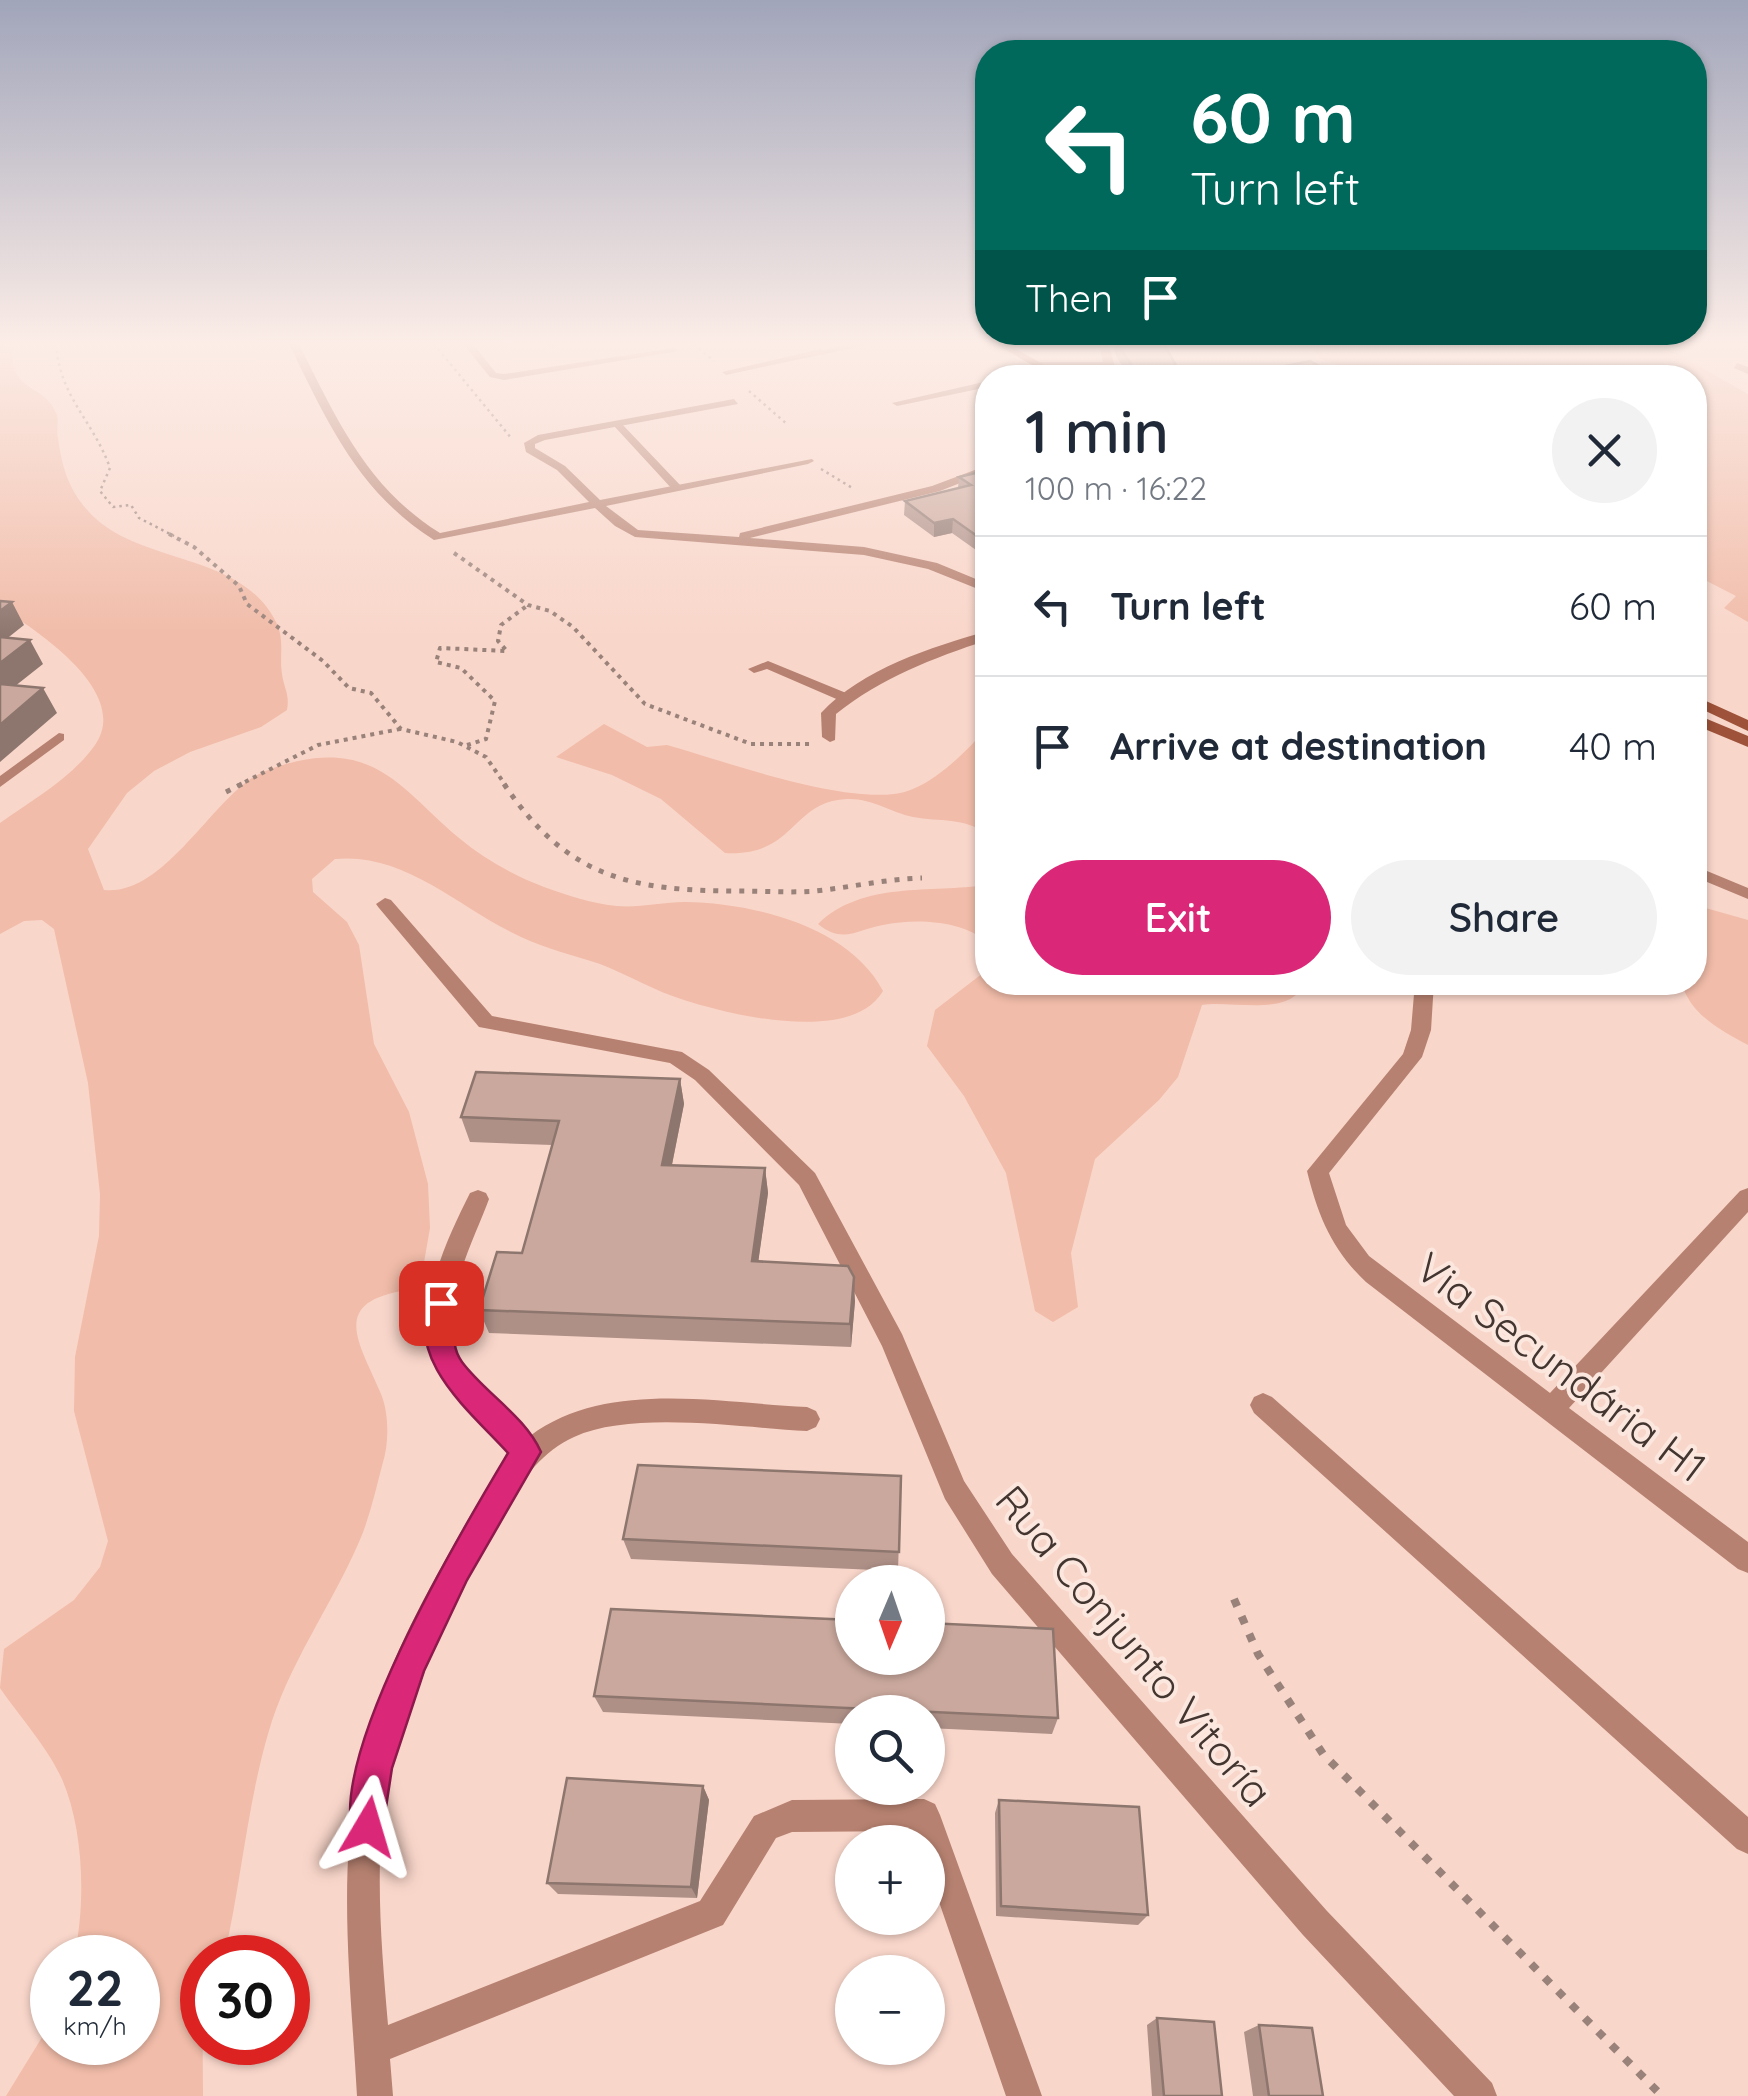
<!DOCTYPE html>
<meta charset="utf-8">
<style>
:root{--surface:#fff;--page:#f2f2f3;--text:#1f2937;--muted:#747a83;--line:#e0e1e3;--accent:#db2777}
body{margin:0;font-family:Quicksand,sans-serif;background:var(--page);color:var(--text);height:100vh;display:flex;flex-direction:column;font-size:38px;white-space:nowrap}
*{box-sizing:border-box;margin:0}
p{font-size:32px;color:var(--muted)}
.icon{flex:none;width:55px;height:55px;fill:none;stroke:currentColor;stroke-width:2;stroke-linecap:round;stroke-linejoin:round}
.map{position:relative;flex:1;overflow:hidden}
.side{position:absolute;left:975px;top:365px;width:732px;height:630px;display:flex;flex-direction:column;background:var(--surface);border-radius:40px;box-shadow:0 2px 8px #0004}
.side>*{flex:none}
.guide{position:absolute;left:975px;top:40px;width:732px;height:305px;border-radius:40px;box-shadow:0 2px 8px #0004;background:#00695c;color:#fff;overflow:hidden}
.needle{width:65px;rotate:182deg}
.controls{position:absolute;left:835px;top:1565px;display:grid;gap:20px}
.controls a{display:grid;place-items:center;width:110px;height:110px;border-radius:50%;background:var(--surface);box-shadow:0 2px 8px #0004;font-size:50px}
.speed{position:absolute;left:30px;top:1935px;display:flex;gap:20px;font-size:50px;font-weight:700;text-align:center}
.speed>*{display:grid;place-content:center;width:130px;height:130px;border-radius:50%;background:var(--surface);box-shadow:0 2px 8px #0004;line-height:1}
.speed small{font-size:25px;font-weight:400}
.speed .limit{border:15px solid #d22;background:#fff;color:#111}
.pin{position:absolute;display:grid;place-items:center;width:85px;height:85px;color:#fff;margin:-42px;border-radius:20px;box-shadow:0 5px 15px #0006}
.me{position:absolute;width:110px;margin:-55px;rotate:7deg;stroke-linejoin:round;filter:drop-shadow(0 0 8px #0008)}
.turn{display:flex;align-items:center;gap:35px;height:210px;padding:0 50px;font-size:45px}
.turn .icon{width:130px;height:130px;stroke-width:2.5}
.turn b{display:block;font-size:70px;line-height:85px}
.then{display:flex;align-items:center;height:95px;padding:0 50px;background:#0003;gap:20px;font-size:38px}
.round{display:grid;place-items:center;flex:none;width:105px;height:105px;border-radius:52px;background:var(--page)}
.summary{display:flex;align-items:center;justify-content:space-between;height:170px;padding:0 50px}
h1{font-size:60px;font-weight:600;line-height:75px}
.cta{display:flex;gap:20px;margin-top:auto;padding:20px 50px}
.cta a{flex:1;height:115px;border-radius:60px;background:var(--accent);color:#fff;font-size:40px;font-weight:600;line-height:115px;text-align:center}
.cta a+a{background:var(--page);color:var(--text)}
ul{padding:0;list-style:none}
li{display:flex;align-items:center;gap:30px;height:140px;padding:0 50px;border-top:2px solid var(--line)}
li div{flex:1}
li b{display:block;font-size:38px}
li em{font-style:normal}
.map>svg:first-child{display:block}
</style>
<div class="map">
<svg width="1748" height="2096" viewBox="0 0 1748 2096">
<rect width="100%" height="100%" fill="#f9d6ca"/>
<!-- green -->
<path fill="#f1bca9" d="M0 344H13C7 396 44 380 57 415 59 422 56 431 58 438 62 467 68 489 89 512 139 566 241 551 276 622 285 640 279 656 282 674 284 689 290 694 287 710L261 727 190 752 154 771 127 793 88 849 104 890C160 896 206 811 249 780 264 770 281 765 298 761 379 744 405 793 459 838 484 859 513 875 544 887 566 895 593 904 617 906 639 908 662 902 685 902 753 903 849 926 883 991 852 1044 734 1016 684 1000 655 991 628 975 600 964 573 955 547 949 521 937 460 909 406 852 335 859L312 879 313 892 347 922 359 945 374 1044 409 1112 428 1184 430 1228 423 1268 409 1290C326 1301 361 1345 381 1394 389 1413 389 1443 383 1462 376 1488 370 1517 359 1542 331 1607 288 1664 268 1734 247 1806 241 1884 224 1957L202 1958 203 2096H6L52 2021V2042H138V1958L74 1957C86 1904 84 1830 62 1779 48 1748 20 1717 0 1688L4 1649 74 1600 100 1567 108 1541 74 1411 75 1357 99 1236 100 1194 88 1083 54 929 42 920 24 921 0 934V823C32 800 72 778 95 745 132 692 36 630 0 607Z
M1310 344H1660L1748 394V622L1724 608 1736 596 1695 575V378L1377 376 1320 359Z
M604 724 647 747 667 745C727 762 833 801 894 794 928 791 966 752 987 728V834C964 817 940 822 913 817 890 812 872 798 847 799 791 801 796 857 725 853L661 799 612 775 556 757Z
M987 885V942C962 920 915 918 883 925 856 930 843 944 818 924 862 881 931 893 987 885Z
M1695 905 1748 920V1045C1722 1031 1689 1014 1682 983L1695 982Z
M987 970 988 982 1305 983C1290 1018 1232 1000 1202 1005L1178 1077 1159 1100 1095 1159 1071 1253 1078 1307 1053 1322 1035 1311 1006 1173 964 1096 927 1046 935 1010Z"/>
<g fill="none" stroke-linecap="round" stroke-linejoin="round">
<!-- path-far3 -->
<path stroke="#99827a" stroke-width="2.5" stroke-dasharray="2.5 4" stroke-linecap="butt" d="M56 344C60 398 93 420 110 468L100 491 113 507 131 505 139 518 174 536
M434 344 512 439
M694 344 714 361
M749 391 788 425
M821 469 854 489"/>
<!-- path-far2 -->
<path stroke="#99827a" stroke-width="4" stroke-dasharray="4 5" stroke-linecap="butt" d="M169 534 194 547 239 586 247 604 323 661 349 688 371 693 401 729 457 742 486 757 506 786
M454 553 528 605 550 611 573 627 645 704 751 744H810
M467 745 486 739 495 701 461 668 436 662 440 648 507 651 498 641 501 625 528 605
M237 786 318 745 400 729"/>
<!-- path-far1 -->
<path stroke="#99827a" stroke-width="5" stroke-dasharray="5 8" stroke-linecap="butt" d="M504 784C567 878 631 891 740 891 765 891 791 893 816 891 852 887 886 879 922 878
M226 792 242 784"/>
<!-- path -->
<path stroke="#99827a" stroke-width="8" stroke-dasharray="8 11" stroke-linecap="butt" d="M1234 1599 1258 1654 1323 1754 1662 2096"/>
<!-- lane -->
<path fill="#b68170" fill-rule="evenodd" d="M546 344H554L556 346 552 348Z
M821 349 824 354 726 375 722 372Z
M615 423H621L681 486V490H673L615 427Z
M768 661 851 695 852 698 851 701H841L767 669 754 673 748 669Z
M59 733 64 734V740L0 787V776Z
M1695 866 1748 888V899L1695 877Z"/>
<!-- street -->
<path fill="#b68170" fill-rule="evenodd" d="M289 344H299C336 418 367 488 440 533L589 502 557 470 526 452 524 443 538 435 734 399 738 404 545 440 535 444V448L565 466 600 500 812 459 814 461 808 464 606 506 638 530 739 537 740 533 932 486 988 465V472L940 491 750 538 864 547 937 563 988 584V593L928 569 864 555 635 537 615 526 595 508 434 540C358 492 327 421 289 344Z
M463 344H473L496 373 504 374 674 348 679 351 504 380 490 377Z
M850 344H869L821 355 816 352Z
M1099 344H1109L1114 364 1126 378H1115L1106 368H1038L1033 365 1038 362H1103Z
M1737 363 1748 367V374L1734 368Z
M988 381V387L897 406 892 403Z
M988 631V640C933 658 881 678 836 714L835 740 830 742 822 737 821 713C862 669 931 647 988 631Z
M385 898 391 900 492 1016 682 1052 709 1070 815 1173 902 1334 964 1481 1012 1554 1327 1911 1492 2083 1497 2096H1454L1303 1935 992 1574 945 1499 882 1346 799 1185 695 1080 670 1063 479 1027 379 908 376 904Z
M1415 982H1434L1431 1030 1422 1057 1329 1173 1346 1225 1369 1256 1550 1393 1740 1191 1748 1188V1212L1569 1408 1748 1542V1573L1738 1569 1366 1282C1332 1250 1318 1216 1307 1171L1403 1054 1411 1030Z
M478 1190 486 1193 489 1199C473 1243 432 1318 460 1363 478 1391 507 1413 530 1436 606 1379 718 1403 807 1407L816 1411 820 1419 816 1427 807 1431C742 1428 633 1410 574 1437 528 1458 508 1505 485 1546 450 1608 416 1670 397 1739 371 1831 380 1931 388 2025L700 1901 754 1816 792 1800 924 1799 935 1804 940 1815 1042 2096H1006L928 1870V1842H918L914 1831 792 1832 776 1838 723 1925 390 2059 393 2096H357C351 1988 337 1875 359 1768 374 1697 407 1628 443 1564 464 1527 485 1487 511 1454 488 1430 460 1407 443 1378 408 1321 443 1247 470 1193Z
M1263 1393 1272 1397 1748 1817V1854L1737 1849 1254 1413 1250 1405 1254 1397Z"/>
<!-- secondary -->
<path fill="#9d5239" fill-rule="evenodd" d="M995 344H1007L1068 378H1055Z
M1695 696 1748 720V731L1695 706Z
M1695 714 1748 736V747L1695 725Z"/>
</g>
<!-- wall -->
<path fill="#ae9087" d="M1113 344H1164L1183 378H1130L1116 356Z
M988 470V547L976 550 952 533 934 537 904 515 905 501 958 488 959 477Z
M680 1079 684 1104 672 1165 765 1168 768 1193 758 1262 855 1301 851 1347 489 1333 479 1310 522 1253 552 1145 470 1142 461 1117Z
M901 1476 898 1571 631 1559 623 1539Z
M594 1696 1058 1718 1052 1734 928 1728V1712H852V1724L603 1712Z
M703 1786 709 1800 697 1898 558 1894 547 1883Z
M999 1800 1148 1915 1138 1925 996 1916 995 1813Z
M1157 2018 1222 2096H1152L1147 2025Z
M1259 2025 1323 2096H1253L1244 2032Z"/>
<!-- shaded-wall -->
<path fill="#8d766e" d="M953 519 952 533 934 537V523Z
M988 533V547L976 550 977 536Z
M12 602 24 625 0 644V611Z
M30 640 43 664 0 698V663Z
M43 688 57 713 0 762V725Z
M680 1079 684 1104 667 1189 662 1165Z
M765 1168 768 1193 755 1285 752 1261Z
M854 1277 855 1301 851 1347 850 1324Z
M703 1786 709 1800 697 1898 691 1887Z"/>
<!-- building -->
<path fill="#caa89d" stroke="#8d766e" stroke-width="2.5" d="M1117 344H1164L1183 378H1152L1157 367H1133Z
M1310 361 1323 368 1356 369 1376 378H1225Z
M1211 374 1219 378H1190Z
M988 470V533L977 536 953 519 934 523 905 501 971 485 959 477Z
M0 601 12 602 0 611Z
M0 637 30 640 0 663Z
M0 684 43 688 0 725Z
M476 1072 680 1079 662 1165 765 1168 752 1261 848 1266 854 1277 850 1324 479 1310 497 1252 522 1253 559 1121 461 1117Z
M638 1465 901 1476 899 1552 623 1539Z
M611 1609 852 1620V1658H928V1623L1053 1629 1058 1718 594 1696Z
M567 1778 703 1786 691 1887 547 1883Z
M999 1800 1139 1807 1148 1915 1001 1906Z
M1157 2018 1214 2022 1222 2096H1164Z
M1259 2025 1312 2028 1323 2096H1269Z"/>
<!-- sky -->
<linearGradient id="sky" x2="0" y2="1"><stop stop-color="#a1a5ba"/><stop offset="0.54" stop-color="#fcede7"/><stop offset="1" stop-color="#fcede7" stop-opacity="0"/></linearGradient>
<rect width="1748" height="637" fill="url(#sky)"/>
<!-- route -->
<path fill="#db2777" stroke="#8e194d" stroke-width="2.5" d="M441 1291 451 1295C461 1317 446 1340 462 1362 485 1393 525 1416 541 1452L467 1580 424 1671 392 1768 381 1840 368 1845 355 1840C322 1762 465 1525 508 1453 470 1411 402 1358 432 1295Z"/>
<g text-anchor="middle" stroke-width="8" stroke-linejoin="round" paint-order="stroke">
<!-- near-street labels -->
<g font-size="42" fill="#433631" stroke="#fce7df">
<text transform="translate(1561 1367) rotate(37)" y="15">Via Secundária H1</text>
<text transform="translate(1134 1646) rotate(50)" y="15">Rua Conjunto Vitoría</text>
</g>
</g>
</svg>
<div class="controls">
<a><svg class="needle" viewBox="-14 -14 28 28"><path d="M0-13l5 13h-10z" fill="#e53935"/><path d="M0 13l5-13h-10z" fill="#747a83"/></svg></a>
<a><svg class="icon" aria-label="search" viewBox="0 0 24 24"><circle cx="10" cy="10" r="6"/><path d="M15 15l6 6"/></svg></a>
<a>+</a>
<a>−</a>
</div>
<div class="speed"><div>22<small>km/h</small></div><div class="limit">30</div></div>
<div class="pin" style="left:441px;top:1303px;background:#d93025"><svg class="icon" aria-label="arrive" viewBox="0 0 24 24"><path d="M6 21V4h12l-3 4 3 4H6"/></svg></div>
<svg class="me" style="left:368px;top:1827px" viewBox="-20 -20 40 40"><path d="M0-17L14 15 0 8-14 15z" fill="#db2777" stroke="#fff" stroke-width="4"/></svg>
<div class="guide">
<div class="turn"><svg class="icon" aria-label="left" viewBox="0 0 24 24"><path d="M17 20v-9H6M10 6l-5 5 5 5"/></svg><div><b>60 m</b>Turn left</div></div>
<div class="then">Then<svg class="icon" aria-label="arrive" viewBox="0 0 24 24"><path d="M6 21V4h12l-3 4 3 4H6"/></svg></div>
</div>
<section class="side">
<div class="summary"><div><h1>1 min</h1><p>100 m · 16:22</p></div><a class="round"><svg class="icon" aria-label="close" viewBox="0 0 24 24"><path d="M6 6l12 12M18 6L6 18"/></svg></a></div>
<ul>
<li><svg class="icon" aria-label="left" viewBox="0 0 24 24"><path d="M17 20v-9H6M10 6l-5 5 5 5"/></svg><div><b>Turn left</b></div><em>60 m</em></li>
<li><svg class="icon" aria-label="arrive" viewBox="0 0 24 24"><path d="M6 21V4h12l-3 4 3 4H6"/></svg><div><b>Arrive at destination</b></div><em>40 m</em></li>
</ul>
<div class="cta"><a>Exit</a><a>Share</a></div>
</section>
</div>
